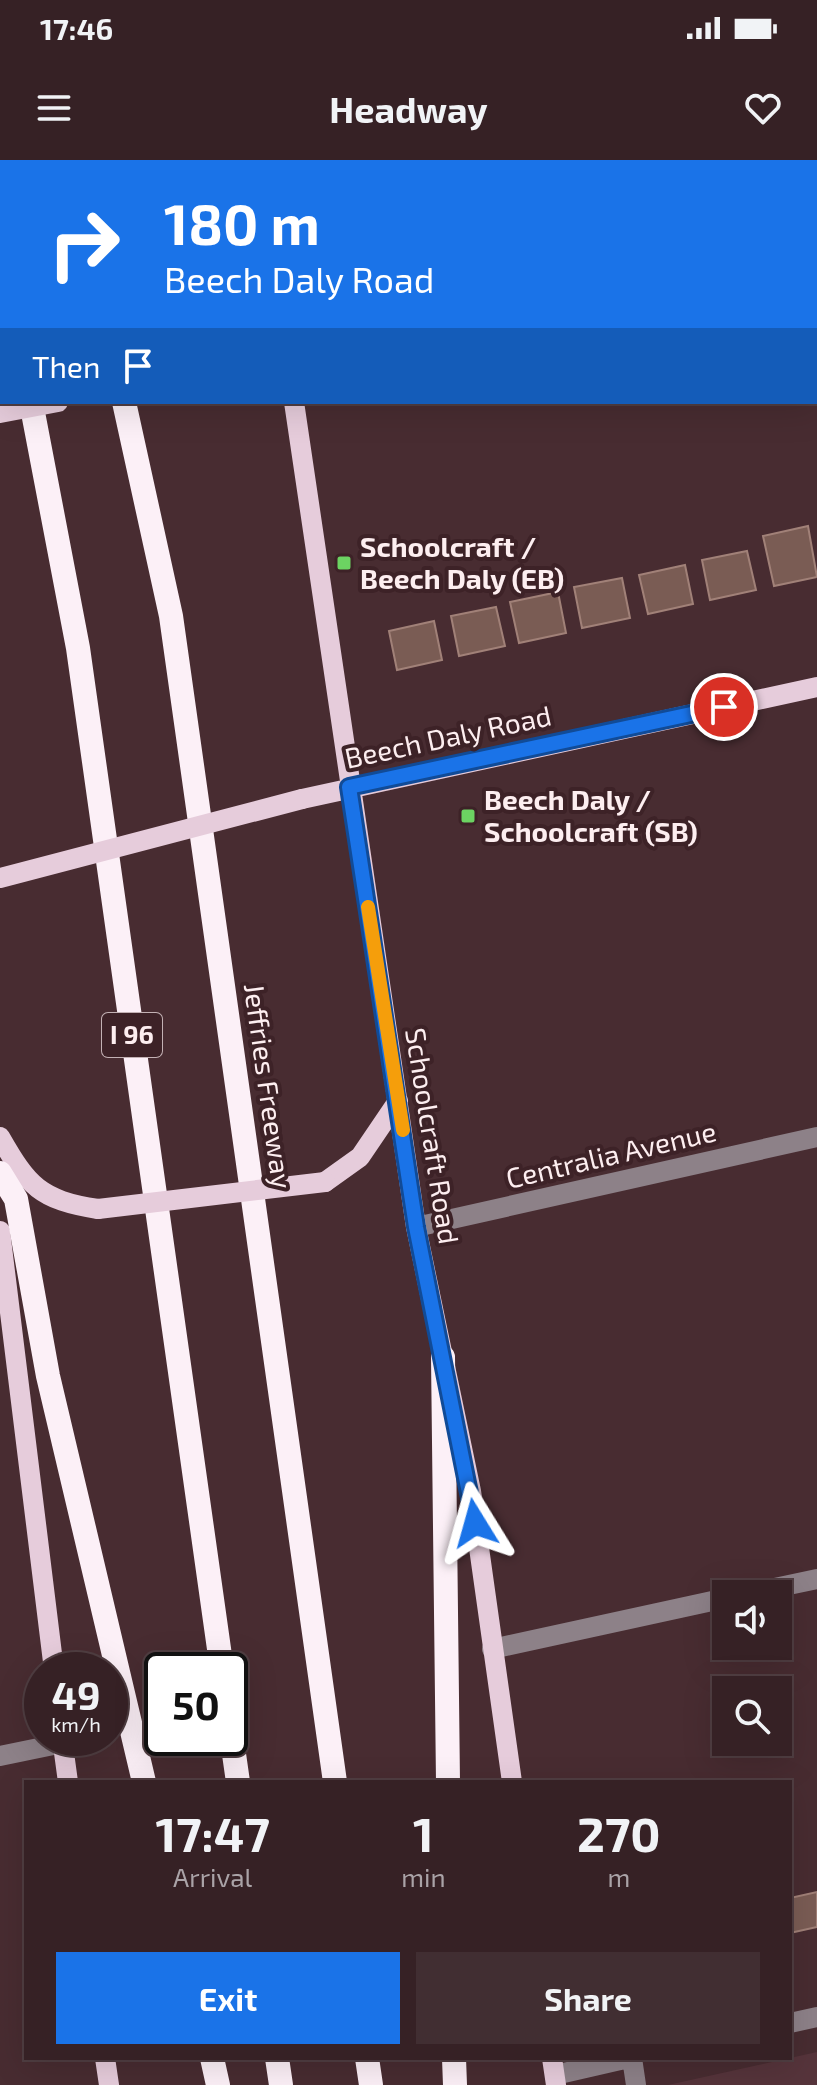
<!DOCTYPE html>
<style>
:root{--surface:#362125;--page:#412e32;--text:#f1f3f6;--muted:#aaa3a7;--line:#503e42;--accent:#1a73e8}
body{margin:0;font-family:"Exo 2",sans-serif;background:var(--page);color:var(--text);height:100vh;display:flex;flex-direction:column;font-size:30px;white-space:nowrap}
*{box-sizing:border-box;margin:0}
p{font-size:26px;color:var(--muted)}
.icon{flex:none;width:44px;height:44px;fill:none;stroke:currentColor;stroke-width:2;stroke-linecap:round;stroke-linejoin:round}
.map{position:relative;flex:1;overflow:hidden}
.side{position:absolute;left:24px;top:1620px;width:768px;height:280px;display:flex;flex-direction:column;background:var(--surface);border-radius:0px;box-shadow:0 8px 32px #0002,0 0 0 2px var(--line)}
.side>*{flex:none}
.banner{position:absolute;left:0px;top:0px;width:818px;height:244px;box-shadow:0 8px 32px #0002,0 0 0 2px var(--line);background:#1a73e8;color:#fff;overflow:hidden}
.fabs{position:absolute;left:712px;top:1420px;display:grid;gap:16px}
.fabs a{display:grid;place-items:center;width:80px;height:80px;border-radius:0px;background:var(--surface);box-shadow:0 8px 32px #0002,0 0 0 2px var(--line);font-size:40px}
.speed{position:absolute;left:24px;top:1492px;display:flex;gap:16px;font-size:40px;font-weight:700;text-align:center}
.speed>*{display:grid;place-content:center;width:104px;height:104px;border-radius:50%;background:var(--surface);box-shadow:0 8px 32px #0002,0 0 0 2px var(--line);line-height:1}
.speed small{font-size:20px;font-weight:400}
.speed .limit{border:4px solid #111;border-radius:12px;background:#fff;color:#111}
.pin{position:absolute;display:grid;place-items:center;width:68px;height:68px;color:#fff;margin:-34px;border:4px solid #fff;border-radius:50%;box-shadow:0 2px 8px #0007}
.me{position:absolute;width:88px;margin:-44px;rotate:352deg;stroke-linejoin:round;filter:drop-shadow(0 0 6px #0008)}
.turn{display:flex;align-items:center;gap:28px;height:168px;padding:0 32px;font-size:36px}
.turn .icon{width:104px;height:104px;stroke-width:2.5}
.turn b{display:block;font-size:56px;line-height:68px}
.then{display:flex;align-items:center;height:76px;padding:0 32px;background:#0003;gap:16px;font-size:30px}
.eta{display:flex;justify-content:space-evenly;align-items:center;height:136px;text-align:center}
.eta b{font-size:48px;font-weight:700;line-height:56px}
.cta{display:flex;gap:16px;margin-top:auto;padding:16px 32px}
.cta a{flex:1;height:92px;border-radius:0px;background:var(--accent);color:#fff;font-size:32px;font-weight:700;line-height:92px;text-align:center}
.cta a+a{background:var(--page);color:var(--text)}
.status{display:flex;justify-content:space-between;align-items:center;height:56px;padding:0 40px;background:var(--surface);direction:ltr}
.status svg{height:22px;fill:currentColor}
header{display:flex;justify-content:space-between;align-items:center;height:104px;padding:0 32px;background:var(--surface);font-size:36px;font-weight:700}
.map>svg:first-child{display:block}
</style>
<div class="status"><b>17:46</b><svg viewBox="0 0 49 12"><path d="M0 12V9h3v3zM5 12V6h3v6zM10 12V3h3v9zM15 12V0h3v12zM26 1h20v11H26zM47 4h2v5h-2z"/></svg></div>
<header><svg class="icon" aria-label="menu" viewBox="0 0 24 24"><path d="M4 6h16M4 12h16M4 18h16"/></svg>Headway<svg class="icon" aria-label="heart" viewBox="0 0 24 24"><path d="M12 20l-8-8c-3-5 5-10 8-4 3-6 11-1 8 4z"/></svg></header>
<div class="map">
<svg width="817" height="1925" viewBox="0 0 817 1925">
<rect width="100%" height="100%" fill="#482c31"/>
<!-- built -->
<path fill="#56343b" d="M817 1892V1925H668Z"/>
<!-- building -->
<path fill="#7a5c54" stroke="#a18178" stroke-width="2" d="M808 366 817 417 774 426 763 376Z
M747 391 756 430 710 440 702 400Z
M685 405 693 444 648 454 639 415Z
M622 418 630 458 582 468 574 427Z
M558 432 566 473 519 483 510 442Z
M496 447 505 486 459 496 451 456Z
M434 461 442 500 397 510 389 471Z
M817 1732V1767L790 1773V1738Z"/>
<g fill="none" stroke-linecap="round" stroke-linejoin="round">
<!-- minor -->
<path stroke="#8d8188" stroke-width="20" d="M816 96H817
M416 1067 817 977
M746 1434 817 1419
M492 1489 726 1438
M0 1596 63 1583
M790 1863 817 1857
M632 1898 636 1925
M555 1915 629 1898"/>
<!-- major -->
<path stroke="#e6ccdb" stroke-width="20" d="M255 0V2
M294 242 416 1067 471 1331 512 1622
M302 639 817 527
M0 977C28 1026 40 1040 98 1049
M325 1022 360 997 398 941
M0 1071 54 1510
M62 1578 68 1622
M105 1898 109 1925
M552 1898 556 1925"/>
<!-- highway -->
<path stroke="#fcf0f7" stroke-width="24" d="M71 0 72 2
M221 0V2
M0 75 2 85
M31 242 78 488 222 1510
M124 242 171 456 335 1622
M0 1013 16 1039 48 1216 144 1622
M443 1197 448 1622
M230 1566 238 1622
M212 1898 218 1925
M277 1898 281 1925
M367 1898 371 1925
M454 1898 455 1925"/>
<!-- major-bridge -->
<path stroke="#e6ccdb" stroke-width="20" d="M0 253 58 242
M0 718 302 639
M98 1049 325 1022"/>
</g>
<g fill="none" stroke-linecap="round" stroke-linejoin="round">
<defs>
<path id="route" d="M475 1363 416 1067 349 627 724 547"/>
</defs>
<!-- route casing -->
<use href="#route" stroke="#114b97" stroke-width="20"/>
<!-- route -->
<use href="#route" stroke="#1a73e8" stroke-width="14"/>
<!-- slow -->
<path stroke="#f59e0b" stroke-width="14" d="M368 747 403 970"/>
</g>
<!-- markers -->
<g fill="#6cd362" stroke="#3d2227" stroke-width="3">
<rect x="336" y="395" width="16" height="16" rx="4"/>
<rect x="460" y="648" width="16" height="16" rx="4"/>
</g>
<g text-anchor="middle" stroke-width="8" stroke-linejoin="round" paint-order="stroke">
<!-- shield labels -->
<rect fill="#3d2227" stroke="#c3b1b4" stroke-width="2" x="102" y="853" width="60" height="44" rx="6"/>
<g font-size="26" font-weight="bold" fill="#fdeef0">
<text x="132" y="884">I 96</text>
</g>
<!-- poi labels -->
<g font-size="28" font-weight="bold" fill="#fdeef0" stroke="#3d2227" text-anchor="start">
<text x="360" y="397">Schoolcraft /<tspan x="360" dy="32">Beech Daly (EB)</tspan></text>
<text x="484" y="650">Beech Daly /<tspan x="484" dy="32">Schoolcraft (SB)</tspan></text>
</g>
<!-- street labels -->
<g font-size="28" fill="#fdeef0" stroke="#3d2227">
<text transform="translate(448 577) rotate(-12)" y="10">Beech Daly Road</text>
<text transform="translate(268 926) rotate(82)" y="10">Jeffries Freeway</text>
<text transform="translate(432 976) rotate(81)" y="10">Schoolcraft Road</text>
<text transform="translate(611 995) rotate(-13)" y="10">Centralia Avenue</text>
</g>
</g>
</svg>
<div class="fabs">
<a><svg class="icon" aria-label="sound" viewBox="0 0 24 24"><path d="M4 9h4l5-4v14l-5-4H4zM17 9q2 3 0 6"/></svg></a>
<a><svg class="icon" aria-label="search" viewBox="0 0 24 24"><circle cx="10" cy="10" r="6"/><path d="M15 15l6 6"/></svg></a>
</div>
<div class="speed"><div>49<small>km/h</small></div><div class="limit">50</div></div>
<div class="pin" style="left:724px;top:547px;background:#d93025"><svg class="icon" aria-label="arrive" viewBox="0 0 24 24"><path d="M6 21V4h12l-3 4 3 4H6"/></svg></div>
<svg class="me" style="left:475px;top:1363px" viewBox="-20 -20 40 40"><path d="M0-17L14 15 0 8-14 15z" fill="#1a73e8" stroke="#fff" stroke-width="4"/></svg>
<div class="banner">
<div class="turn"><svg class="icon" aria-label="right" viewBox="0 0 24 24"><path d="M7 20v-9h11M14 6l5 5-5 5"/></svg><div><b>180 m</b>Beech Daly Road</div></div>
<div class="then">Then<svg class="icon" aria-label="arrive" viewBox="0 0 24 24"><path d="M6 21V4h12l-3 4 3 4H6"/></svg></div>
</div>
<section class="side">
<div class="eta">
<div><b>17:47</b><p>Arrival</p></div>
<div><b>1</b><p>min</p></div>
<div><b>270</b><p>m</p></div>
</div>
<div class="cta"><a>Exit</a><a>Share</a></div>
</section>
</div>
